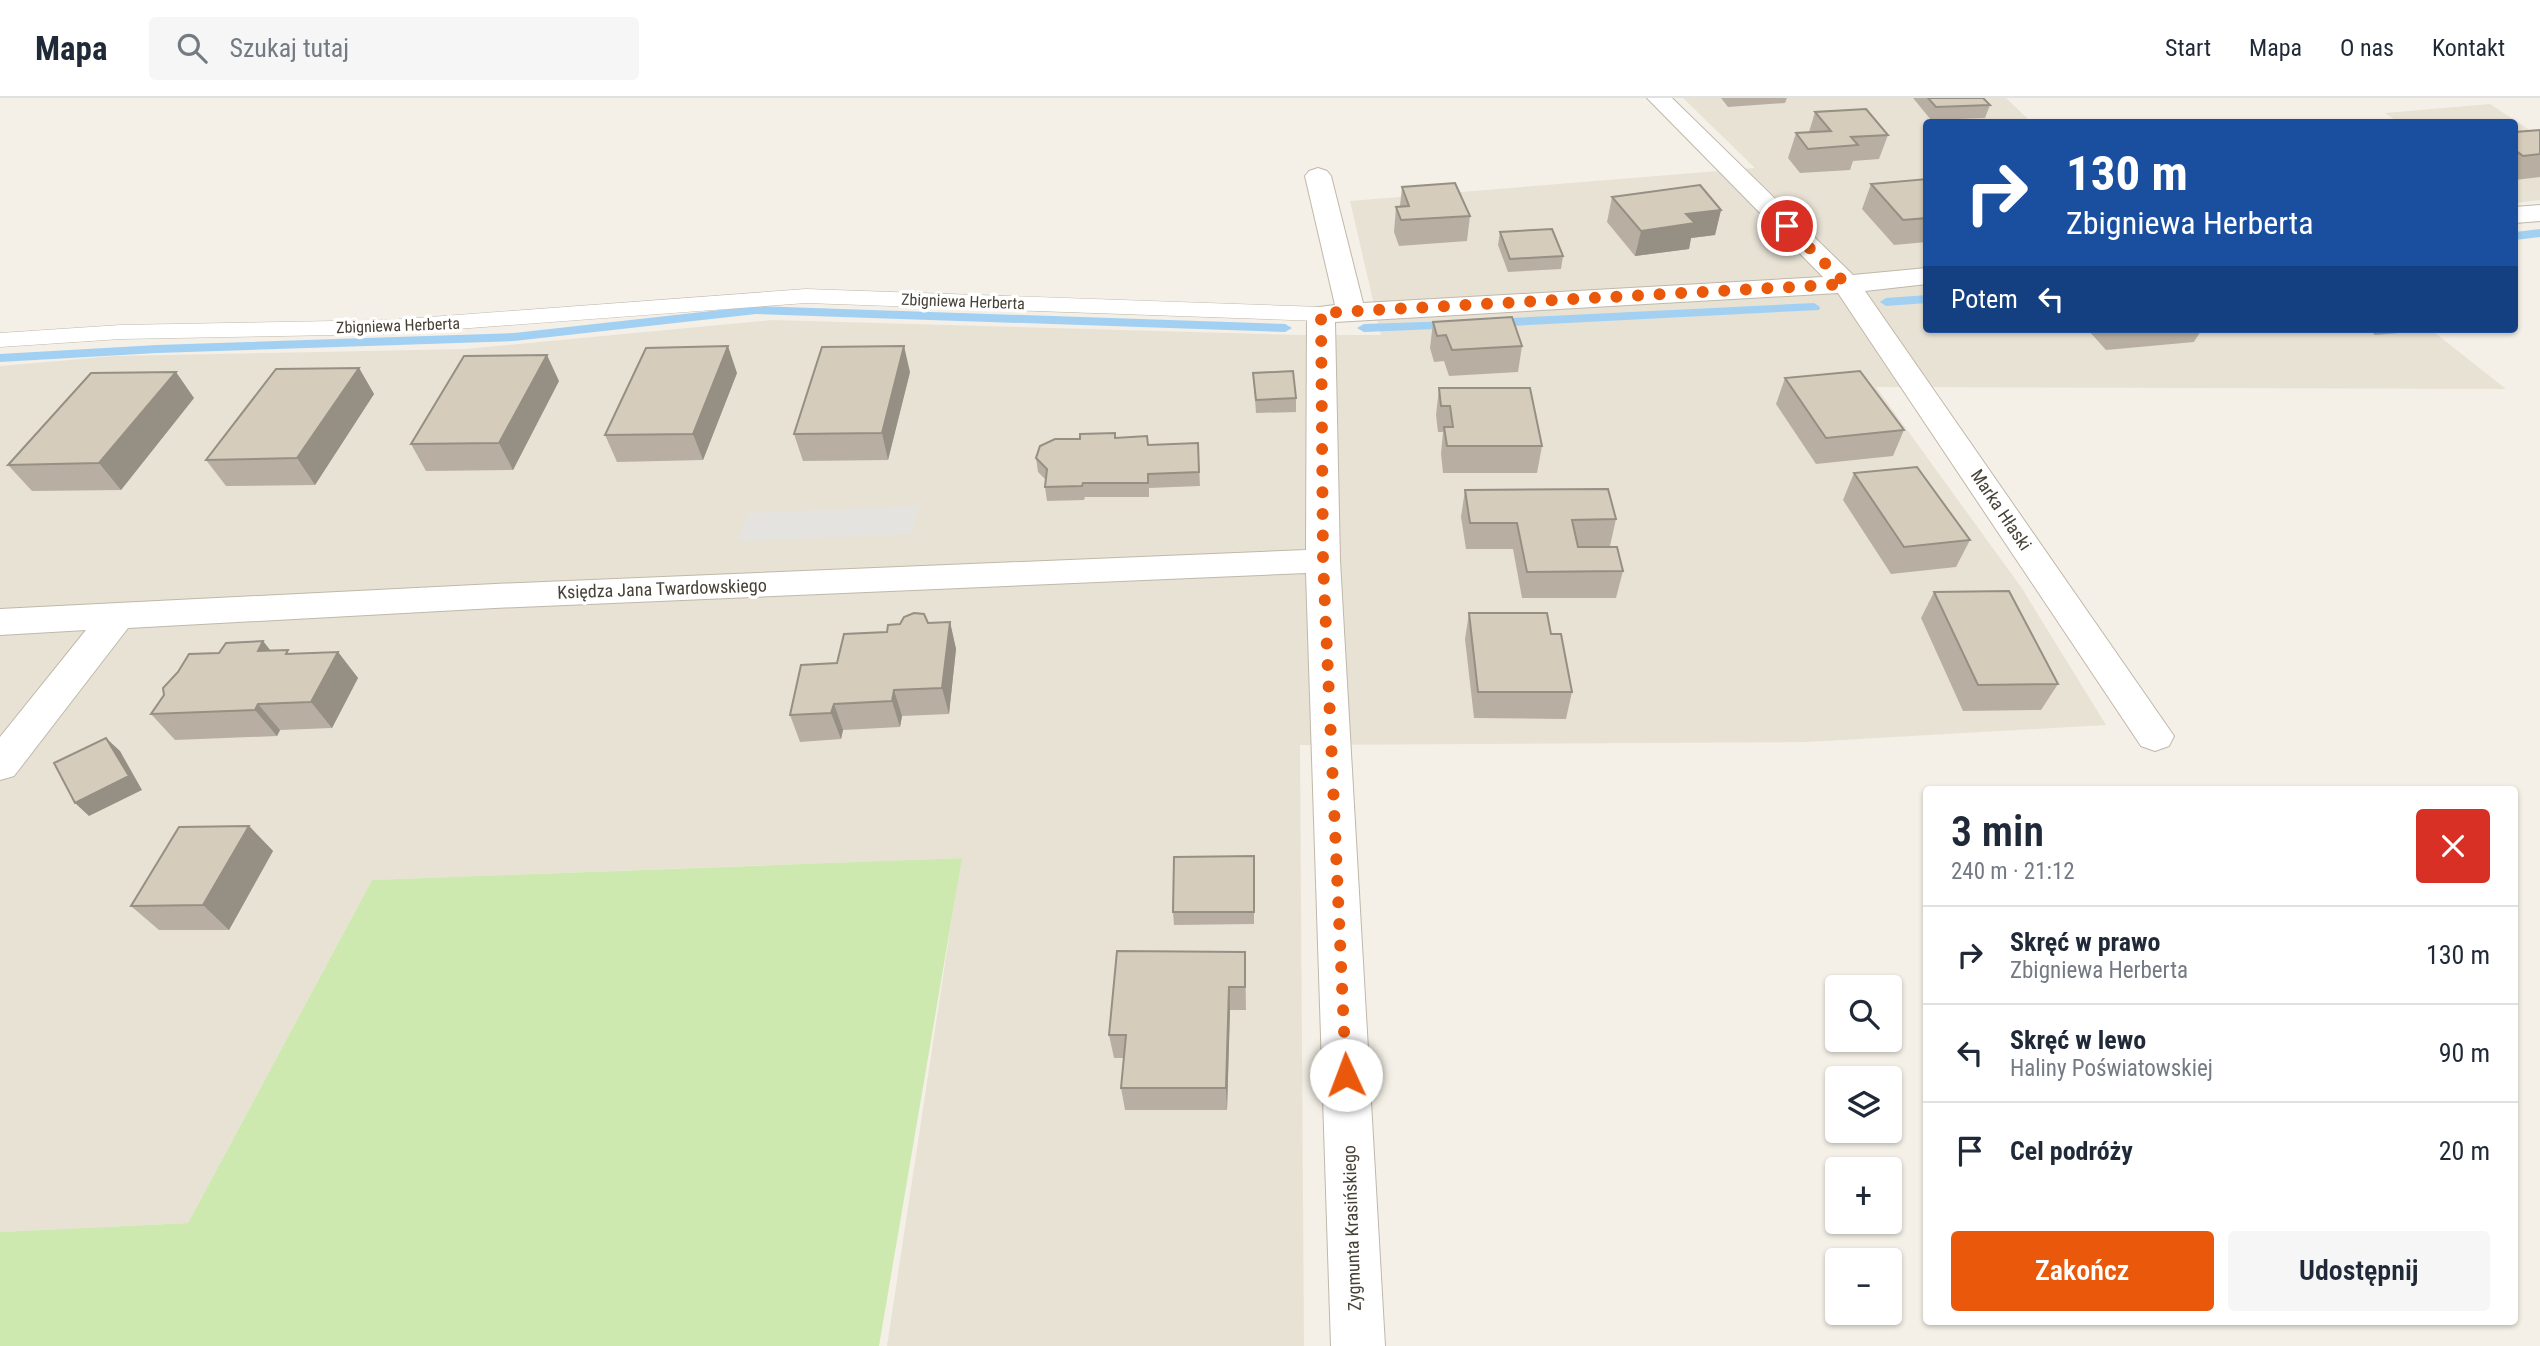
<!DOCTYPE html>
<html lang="pl">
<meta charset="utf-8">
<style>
:root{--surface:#fff;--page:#f6f6f7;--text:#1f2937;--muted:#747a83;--line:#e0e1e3;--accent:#ea580c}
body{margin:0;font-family:"Roboto Condensed",sans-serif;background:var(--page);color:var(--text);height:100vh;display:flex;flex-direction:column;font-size:26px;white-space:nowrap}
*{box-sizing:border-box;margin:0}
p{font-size:23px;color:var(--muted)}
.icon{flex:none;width:38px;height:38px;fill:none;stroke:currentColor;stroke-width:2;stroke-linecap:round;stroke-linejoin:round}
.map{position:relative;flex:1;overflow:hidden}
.panel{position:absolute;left:1923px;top:688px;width:595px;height:539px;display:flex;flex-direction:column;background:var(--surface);border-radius:7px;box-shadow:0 2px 5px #0004}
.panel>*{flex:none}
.guide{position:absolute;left:1923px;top:21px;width:595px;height:214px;border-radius:7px;box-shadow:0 2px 5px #0004;background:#1a4fa0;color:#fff;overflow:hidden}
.tools{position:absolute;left:1825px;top:877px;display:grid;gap:14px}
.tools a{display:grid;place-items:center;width:77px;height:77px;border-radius:7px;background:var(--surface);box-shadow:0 2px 5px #0004;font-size:35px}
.pin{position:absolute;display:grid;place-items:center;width:60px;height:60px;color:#fff;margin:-30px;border:4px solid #fff;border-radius:50%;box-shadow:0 2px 7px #0007}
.me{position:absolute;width:77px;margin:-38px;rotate:358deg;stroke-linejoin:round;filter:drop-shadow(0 0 5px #0008)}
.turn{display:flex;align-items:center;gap:24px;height:147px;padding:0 28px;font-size:32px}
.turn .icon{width:91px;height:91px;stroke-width:2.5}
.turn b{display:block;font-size:49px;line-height:60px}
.then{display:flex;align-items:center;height:66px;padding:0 28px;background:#0003;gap:14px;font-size:26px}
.round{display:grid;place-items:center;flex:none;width:74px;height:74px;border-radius:7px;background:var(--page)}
.head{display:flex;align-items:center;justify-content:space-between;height:119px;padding:0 28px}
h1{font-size:42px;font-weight:600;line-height:52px}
.action{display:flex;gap:14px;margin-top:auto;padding:14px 28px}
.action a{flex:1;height:80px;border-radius:7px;background:var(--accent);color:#fff;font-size:28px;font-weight:600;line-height:80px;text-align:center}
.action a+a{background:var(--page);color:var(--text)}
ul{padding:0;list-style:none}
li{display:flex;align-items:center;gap:21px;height:98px;padding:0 28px;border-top:2px solid var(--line)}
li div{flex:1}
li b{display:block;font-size:26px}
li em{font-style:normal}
header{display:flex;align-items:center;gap:42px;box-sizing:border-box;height:98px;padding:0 35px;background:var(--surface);border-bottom:2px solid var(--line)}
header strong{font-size:33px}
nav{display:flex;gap:38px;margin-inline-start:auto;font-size:24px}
.search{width:490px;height:63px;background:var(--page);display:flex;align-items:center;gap:18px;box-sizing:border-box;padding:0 24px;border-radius:7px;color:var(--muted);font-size:26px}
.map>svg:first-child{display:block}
</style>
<header>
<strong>Mapa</strong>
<div class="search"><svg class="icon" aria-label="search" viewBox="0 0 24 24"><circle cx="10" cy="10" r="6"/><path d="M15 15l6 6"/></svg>Szukaj tutaj</div>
<nav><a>Start</a><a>Mapa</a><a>O nas</a><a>Kontakt</a></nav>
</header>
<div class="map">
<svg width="2540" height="1248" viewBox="0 0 2540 1248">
<rect width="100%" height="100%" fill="#f4f0e7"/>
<!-- residential -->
<path fill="#e8e2d5" d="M1683 0H2006L2031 24H1927V231H2430L2506 291 1876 289 2021 489 2106 627 1807 644 1300 647 1304 1248H887L961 760 372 782 188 1125 0 1134V268L115 258 466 251 772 222 1297 237H1381L1350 103 1755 70Z
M2490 6 2540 39V102L2515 105V24H2398L2385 15Z"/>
<!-- green -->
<path fill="#cee9af" d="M962 760 879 1248H0V1134L188 1125 372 782Z"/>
<!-- parking -->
<path fill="#e5e3df" d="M919 408 912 436 737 443 747 415Z"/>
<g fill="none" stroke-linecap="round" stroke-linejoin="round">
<!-- stream -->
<path fill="#a2d0f2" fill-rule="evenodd" d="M2540 131V139L2515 142V134Z
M1927 197V205L1886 208 1880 204 1886 200Z
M1814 205 1820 209 1819 212 1490 229 1483 225 1490 221Z
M756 208 1285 226 1292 230 1285 234 756 216 514 243 157 255 0 264V256L157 247 514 235Z
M1455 223 1460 224V230L1364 234 1357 230 1364 226Z"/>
<defs>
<path id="service" d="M806 191 1321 209 1329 211 1333 216 1329 221 1321 223 806 205 390 236 121 241 0 249V235L121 227 390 222Z"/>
<path id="minor" d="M1647 0H1672L1853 177 1927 170V186L1865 193 2174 638 2169 648 2155 653 2141 648 1838 195 1335 224 1340 463 1385 1248H1331L1306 475 495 510 128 530 14 678 0 682V639L86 532 0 537V511L495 486 1306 452 1307 216 1311 210 1335 207 1305 78 1309 73 1318 70 1327 73 1331 78 1363 205 1823 179Z
M2540 107V123L2515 125V109Z"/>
</defs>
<!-- service casing -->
<use href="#service" stroke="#c0b8a9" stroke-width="1"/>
<!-- minor casing -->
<use href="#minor" stroke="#c0b8a9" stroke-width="2"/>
<!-- service -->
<use href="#service" fill="#fff" fill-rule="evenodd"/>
<!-- minor -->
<use href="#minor" fill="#fff" fill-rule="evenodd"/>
</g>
<!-- wall -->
<path fill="#b8afa2" d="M1721 0H1787L1785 5 1728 9Z
M1913 0H1983L1990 7 1985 20 1931 22Z
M1815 14 1888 37 1879 61 1853 63 1850 72 1800 75 1788 60 1796 35 1809 34Z
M2540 32V79L2515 82V34Z
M1927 81V144L1894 147 1862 111 1871 86Z
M1402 89 1470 118 1467 143 1399 148 1394 134 1396 109 1400 108Z
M1612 99 1721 112 1715 137 1691 140 1689 151 1635 158 1607 124Z
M1500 134 1563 158 1561 171 1508 174 1498 147Z
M1433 224 1522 248 1518 274 1449 278 1444 263 1434 264 1430 250Z
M2087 231H2202L2194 244 2106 252Z
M2285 231H2306L2287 233Z
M2368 231H2413L2410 234 2375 237Z
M359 270 374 296 315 387 226 388 206 362Z
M910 274 888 362 803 363 794 336Z
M737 275 703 362 617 364 605 337Z
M1253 275 1296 300V314L1256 315Z
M1785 280 1904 332 1893 358 1816 366 1776 306Z
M559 283 513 372 426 373 411 346Z
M1439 290 1542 348 1537 375H1443L1441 356 1443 334H1438L1436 317Z
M194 300 121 392 32 393 8 367Z
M1116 340 1148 347 1198 345 1200 388 1149 390V399H1085L1084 402 1047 403 1045 389 1046 382 1038 374 1036 360 1080 341Z
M1854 375 1970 442 1956 469 1891 476 1843 402Z
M1465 392 1616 421 1610 448H1578L1623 473 1616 500H1522L1513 451H1466L1461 419Z
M1934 494 2058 586 2041 612 1963 613 1921 520Z
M1469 515 1551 536 1572 594 1566 621 1474 620 1465 541Z
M950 524 956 551 949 616 902 618 900 629 843 632 841 641 800 644 790 617 837 565 887 534 928 525Z
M263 543 270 552 292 556 338 554 358 580 332 630 280 632 277 638 175 642 151 616 219 555Z
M249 728 273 753 229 832H159L131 808Z
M1254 758V826L1174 827 1173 814Z
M1245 854 1246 912H1230L1227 1012H1125L1121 990 1124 960H1114L1109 937Z"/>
<!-- shaded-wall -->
<path fill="#968f84" d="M1721 112 1715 137 1691 140 1689 151 1635 158 1641 133 1686 116Z
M728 248 737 275 703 362 693 336Z
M904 248 910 274 888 362 882 335Z
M547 257 559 283 513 372 499 345Z
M359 270 374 296 315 387 297 360Z
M176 274 194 300 121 392 99 365Z
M950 524 956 551 949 616 942 590Z
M263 543 284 570 258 553Z
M338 554 358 580 332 630 311 604Z
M894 592 902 618 900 629 892 603Z
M258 606 280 632 277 638 255 612Z
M834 606 843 632 841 641 831 615Z
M106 640 120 653 142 692 89 718 75 705Z
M249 728 273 753 229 832 203 807Z
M1229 889 1230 912 1227 1012 1226 990Z"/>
<!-- building -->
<path fill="#d6ccbc" stroke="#968f84" stroke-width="2" d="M1928 0H1983L1990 7 1936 9Z
M1866 11 1888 37 1851 39 1858 47 1808 51 1796 35 1831 33 1815 14Z
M2540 32V56L2523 58 2515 52V34Z
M1927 81V120L1903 122 1871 86Z
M1455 85 1470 118 1401 122 1396 109 1409 108 1402 89Z
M1700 87 1721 112 1686 116 1695 125 1641 133 1612 99Z
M1552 131 1563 158 1510 161 1500 134Z
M1512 219 1522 248 1452 252 1446 237 1437 238 1433 224Z
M728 248 693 336 605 337 646 250Z
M904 248 882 335 794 336 822 249Z
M547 257 499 345 411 346 464 258Z
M359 270 297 360 206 362 276 271Z
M1293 273 1296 300 1256 302 1253 275Z
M1860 273 1904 332 1826 340 1785 280Z
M176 274 99 365 8 367 91 275Z
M1439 290H1530L1542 348H1447L1444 329H1453L1450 308H1441Z
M1115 335V340L1147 338 1148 347 1198 345 1199 374 1148 376V385H1083L1082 388 1045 389 1047 371 1036 360 1040 348 1055 341H1080V336Z
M1917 369 1970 442 1904 449 1854 375Z
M1608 391 1616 421 1572 422 1578 449H1617L1623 473 1527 474 1517 425H1470L1465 392Z
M2009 493 2058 586 1978 587 1934 494Z
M914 515 924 516 928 525 950 524 942 590 894 592 892 603 834 606 831 615 790 617 801 567 837 565 844 536 887 534 888 527 900 526 904 519Z
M1469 515H1547L1551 536H1561L1572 594H1478Z
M263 543 258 553 288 552 286 556 338 554 311 604 258 606 255 612 151 616 164 597 163 590 178 574 189 556 219 555 226 545Z
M106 640 129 678 75 705 54 665Z
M249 728 203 807 131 808 179 729Z
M1254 758V814H1173L1174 759Z
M1117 853 1245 854V889H1229L1226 990H1121L1126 937H1109Z"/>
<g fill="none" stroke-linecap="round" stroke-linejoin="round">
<!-- route -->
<path stroke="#ea580c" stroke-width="12" stroke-dasharray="0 21.6" d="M1346 977 1323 463 1321 215 1846 186 1787 128"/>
</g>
<g text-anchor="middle" stroke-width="7" stroke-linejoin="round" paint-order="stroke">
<!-- far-street labels -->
<g font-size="16" fill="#474136" stroke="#fff">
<text transform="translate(963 203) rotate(2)" y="6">Zbigniewa Herberta</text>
<text transform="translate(398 227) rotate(-2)" y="6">Zbigniewa Herberta</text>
</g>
<!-- street labels -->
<g font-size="18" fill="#474136" stroke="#fff">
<text transform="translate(2001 412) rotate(56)" y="6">Marka Hłaski</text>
<text transform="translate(662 491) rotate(-2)" y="6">Księdza Jana Twardowskiego</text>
<text transform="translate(1352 1130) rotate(-92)" y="6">Zygmunta Krasińskiego</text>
</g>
</g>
</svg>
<div class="tools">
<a><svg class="icon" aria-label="search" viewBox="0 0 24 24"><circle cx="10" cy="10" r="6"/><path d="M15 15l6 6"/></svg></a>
<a><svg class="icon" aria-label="layers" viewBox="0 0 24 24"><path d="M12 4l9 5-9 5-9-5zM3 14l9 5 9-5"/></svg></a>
<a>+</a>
<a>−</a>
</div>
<div class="pin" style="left:1787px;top:128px;background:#d93025"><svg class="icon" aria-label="arrive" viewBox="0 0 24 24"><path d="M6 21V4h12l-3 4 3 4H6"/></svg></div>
<svg class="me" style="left:1346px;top:977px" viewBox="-20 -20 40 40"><circle r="19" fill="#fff"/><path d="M0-13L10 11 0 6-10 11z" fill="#ea580c"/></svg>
<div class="guide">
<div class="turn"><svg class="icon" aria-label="right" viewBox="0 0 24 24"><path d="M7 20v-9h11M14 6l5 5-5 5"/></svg><div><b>130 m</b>Zbigniewa Herberta</div></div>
<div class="then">Potem<svg class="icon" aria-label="left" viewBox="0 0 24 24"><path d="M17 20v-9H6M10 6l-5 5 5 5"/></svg></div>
</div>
<section class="panel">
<div class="head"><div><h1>3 min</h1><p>240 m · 21:12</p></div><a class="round" style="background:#d93025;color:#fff"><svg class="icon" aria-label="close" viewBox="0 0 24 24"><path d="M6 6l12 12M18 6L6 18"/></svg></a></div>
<ul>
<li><svg class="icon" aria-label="right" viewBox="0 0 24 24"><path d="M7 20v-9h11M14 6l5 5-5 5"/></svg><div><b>Skręć w prawo</b><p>Zbigniewa Herberta</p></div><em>130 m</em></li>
<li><svg class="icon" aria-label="left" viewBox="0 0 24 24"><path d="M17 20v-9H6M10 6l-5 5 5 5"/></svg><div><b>Skręć w lewo</b><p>Haliny Poświatowskiej</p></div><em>90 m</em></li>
<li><svg class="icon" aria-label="arrive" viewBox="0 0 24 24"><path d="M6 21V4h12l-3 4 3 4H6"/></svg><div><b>Cel podróży</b></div><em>20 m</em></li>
</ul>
<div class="action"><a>Zakończ</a><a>Udostępnij</a></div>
</section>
</div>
